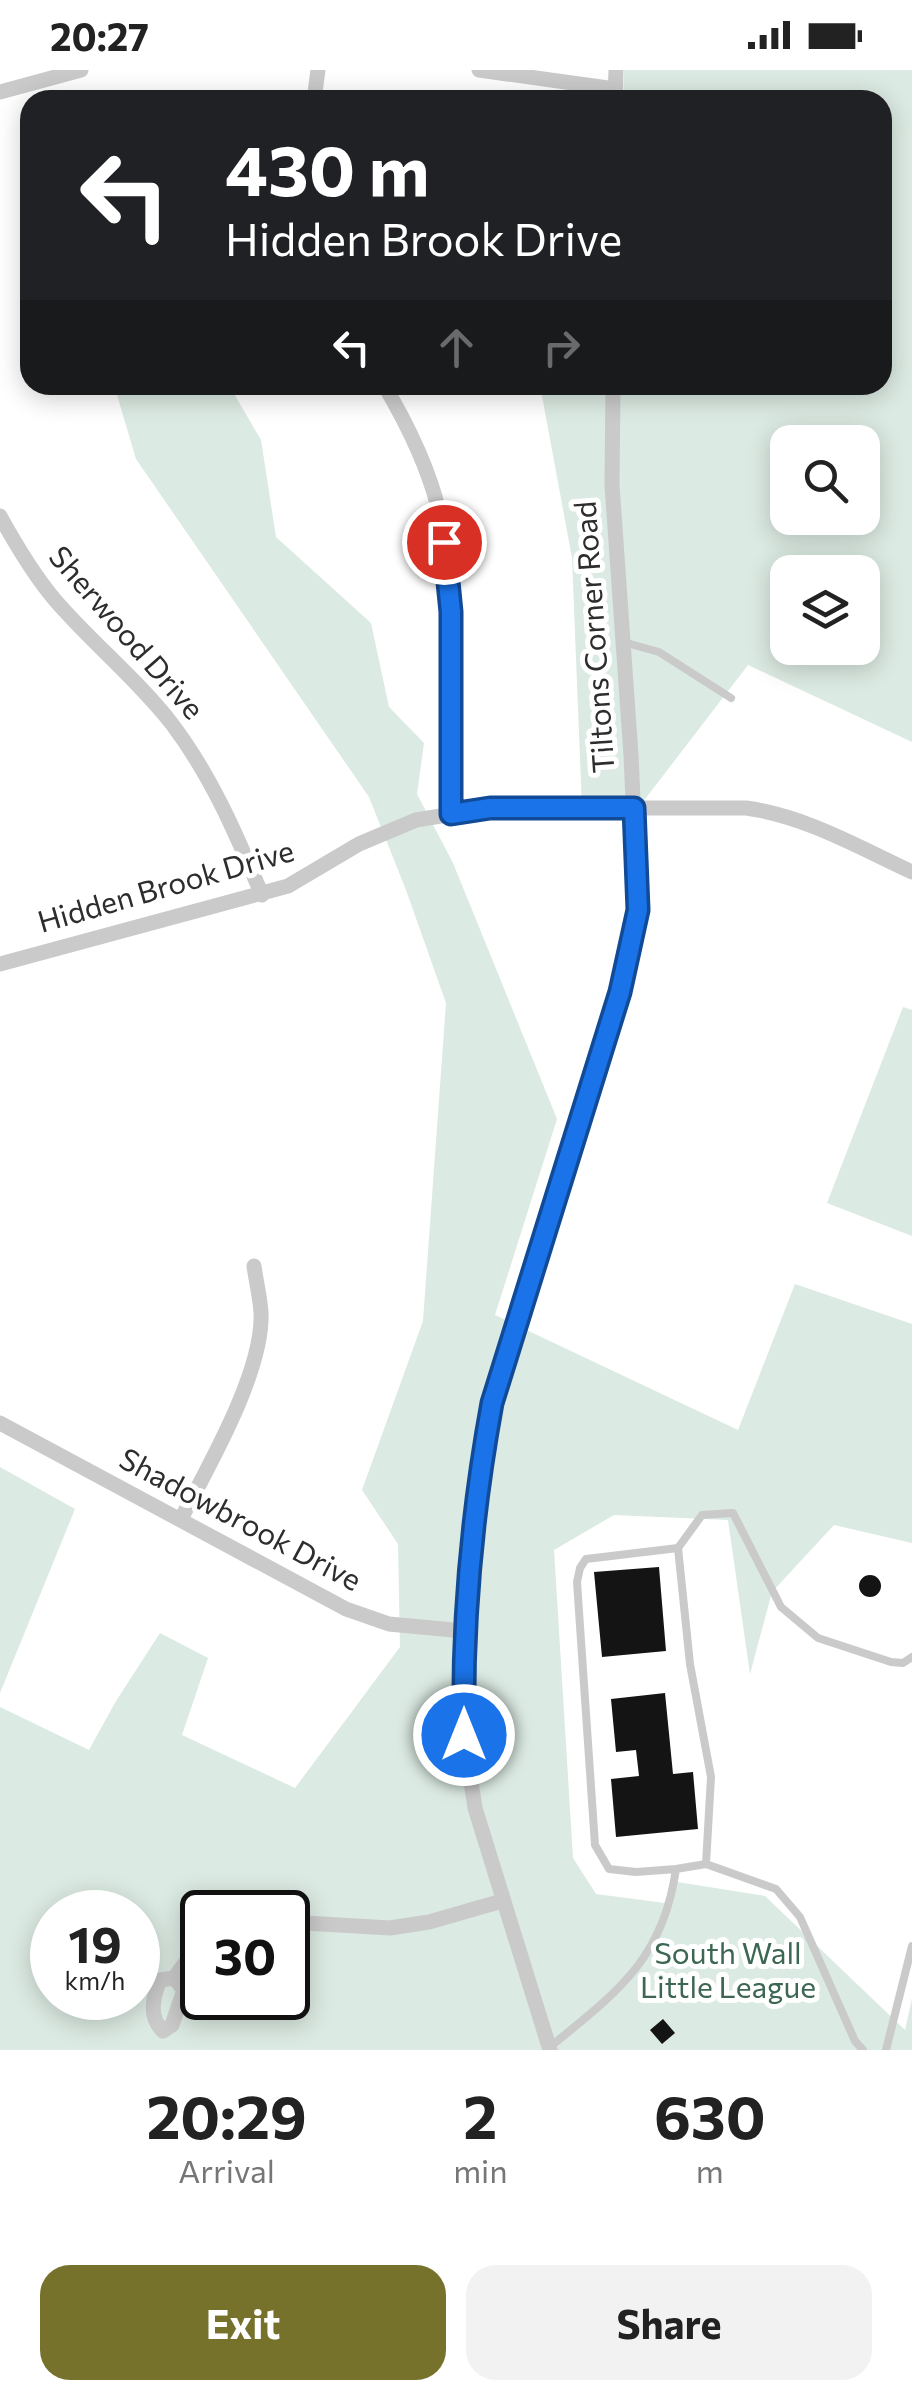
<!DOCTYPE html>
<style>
:root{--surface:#fff;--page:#f2f2f2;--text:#222;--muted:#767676;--accent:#77722b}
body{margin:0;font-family:Commissioner,sans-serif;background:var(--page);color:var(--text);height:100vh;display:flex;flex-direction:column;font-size:38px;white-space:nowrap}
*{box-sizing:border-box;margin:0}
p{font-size:32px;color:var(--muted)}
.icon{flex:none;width:55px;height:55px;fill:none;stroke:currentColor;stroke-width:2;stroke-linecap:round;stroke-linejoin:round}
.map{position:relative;height:1980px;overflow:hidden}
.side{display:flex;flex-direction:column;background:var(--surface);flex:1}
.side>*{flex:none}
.guide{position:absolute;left:20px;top:20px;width:872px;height:305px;border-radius:30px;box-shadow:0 5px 25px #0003;background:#202124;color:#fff;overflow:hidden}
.controls{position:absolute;left:770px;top:355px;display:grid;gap:20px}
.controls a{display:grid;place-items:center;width:110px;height:110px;border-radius:20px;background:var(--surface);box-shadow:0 5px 25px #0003;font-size:50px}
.speed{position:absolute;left:30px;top:1820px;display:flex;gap:20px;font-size:50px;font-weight:700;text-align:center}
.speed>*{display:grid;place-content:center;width:130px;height:130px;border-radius:50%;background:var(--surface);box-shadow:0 5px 25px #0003;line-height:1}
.speed small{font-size:25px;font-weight:400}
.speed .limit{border:5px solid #111;border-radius:15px;background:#fff;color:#111}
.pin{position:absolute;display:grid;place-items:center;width:85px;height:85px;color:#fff;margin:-42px;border:5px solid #fff;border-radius:50%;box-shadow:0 2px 10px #0007}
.me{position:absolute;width:110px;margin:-55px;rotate:0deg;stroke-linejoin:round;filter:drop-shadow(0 0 8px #0008)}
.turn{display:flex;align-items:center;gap:35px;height:210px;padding:0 40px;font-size:45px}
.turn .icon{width:130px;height:130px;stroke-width:2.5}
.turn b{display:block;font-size:70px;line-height:85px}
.lanes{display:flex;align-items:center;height:95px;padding:0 40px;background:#0003;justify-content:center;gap:50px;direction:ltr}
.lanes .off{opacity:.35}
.eta{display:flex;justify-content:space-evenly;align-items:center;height:170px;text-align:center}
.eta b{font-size:60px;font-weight:700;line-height:70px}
.action{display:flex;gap:20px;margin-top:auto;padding:20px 40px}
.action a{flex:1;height:115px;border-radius:30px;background:var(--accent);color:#fff;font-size:40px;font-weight:700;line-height:115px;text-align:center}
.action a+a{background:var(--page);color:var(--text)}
.status{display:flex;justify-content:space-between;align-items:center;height:70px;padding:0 50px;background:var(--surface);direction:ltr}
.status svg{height:28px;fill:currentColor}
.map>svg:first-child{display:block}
</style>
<div class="status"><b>20:27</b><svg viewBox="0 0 49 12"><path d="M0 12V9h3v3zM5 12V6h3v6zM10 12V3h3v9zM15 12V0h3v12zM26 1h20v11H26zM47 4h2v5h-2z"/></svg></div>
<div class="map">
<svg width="912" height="1980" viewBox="0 0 912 1980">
<rect width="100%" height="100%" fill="#fff"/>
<!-- green -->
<path fill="#dbeae2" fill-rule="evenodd" d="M624 0H912V672L748 595 639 737 582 738 572 488 540 315H882V30H623ZM788 372H862V448H788ZM788 502H862V578H788Z
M114 315H229L261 370 276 467 371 553 389 637 424 673 417 724 453 793 557 1049 495 1245 738 1360 795 1214 912 1254V1473L834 1455 772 1522 750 1604 728 1450 614 1445 554 1480 573 1788 596 1824 665 1833 671 1811 765 1826 905 1960 912 1929V1980H0V1637L89 1680 116 1631 160 1563 208 1588 182 1665 295 1718 400 1577 398 1474 362 1420 423 1251 446 933 406 820 369 727 136 389ZM52 1842H138V1928H52ZM202 1842H288V1928H202Z
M903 937 912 940V1166L827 1133Z
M0 1397 75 1439 0 1623Z"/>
<!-- building -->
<path fill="#141414" d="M659 1497 666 1581 602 1587 594 1502Z
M859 1516a11 11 0 1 1 22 0a11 11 0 1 1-22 0Z
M665 1623 673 1704 693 1702 698 1759 616 1767 611 1709 639 1706 636 1680 616 1682 611 1629Z
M663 1949 675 1963 662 1974 650 1960Z"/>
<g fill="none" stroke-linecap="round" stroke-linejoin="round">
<!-- service -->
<path stroke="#cacaca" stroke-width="8" d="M623 572 659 582 731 628
M706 1794 776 1819 800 1847 855 1971 863 1980
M676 1799 706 1794 711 1707 690 1594 678 1478
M550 1977C617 1922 663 1890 676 1799L636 1802 609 1799 595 1775 577 1512 580 1498 586 1489 678 1478 702 1445 733 1443 781 1537 818 1568 891 1592 903 1593 912 1587
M886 1980 912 1876"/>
<!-- minor -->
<path stroke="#cacaca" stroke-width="15" d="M479 0 615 19
M0 22 81 0
M314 30 318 0
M615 30 616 0
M384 315C409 357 431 402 441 450 461 547 445 646 451 744
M0 446C16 475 33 504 55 530 92 573 137 609 172 654 212 707 236 764 262 825
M0 894 288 816 359 774 416 750 491 738H746C805 746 858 777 912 802
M0 1353 346 1539 389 1554 464 1561
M181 1449C208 1397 264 1301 261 1242 260 1227 256 1211 254 1196
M288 1852 390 1858 429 1852 502 1831
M174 1908 184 1920 172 1955 163 1961C148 1947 153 1927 160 1910Z
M174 1908 202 1870
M550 1980 475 1738 464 1665V1561L484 1378 492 1333 620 922 638 840 631 685 612 415 613 315"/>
</g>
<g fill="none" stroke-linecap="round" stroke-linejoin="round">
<defs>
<path id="route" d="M444 472 451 542V744L490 738H634L638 840 620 922 492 1333C472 1442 462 1554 464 1665"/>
</defs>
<!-- route casing -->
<use href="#route" stroke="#114b97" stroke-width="25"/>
<!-- route -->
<use href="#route" stroke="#1a73e8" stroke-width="18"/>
</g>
<g text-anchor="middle" stroke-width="10" stroke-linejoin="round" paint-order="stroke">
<!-- street labels -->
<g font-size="30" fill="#2d2d2d" stroke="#fff">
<text transform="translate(126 563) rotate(49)" y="10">Sherwood Drive</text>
<text transform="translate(595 567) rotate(-94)" y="10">Tiltons Corner Road</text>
<text transform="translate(166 817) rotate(-16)" y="10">Hidden Brook Drive</text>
<text transform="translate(240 1450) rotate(28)" y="10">Shadowbrook Drive</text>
</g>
<!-- park labels -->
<g font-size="30" fill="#3d6753" stroke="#fff">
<text x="728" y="1894">South Wall<tspan x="728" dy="34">Little League</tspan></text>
</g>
</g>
</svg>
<div class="controls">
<a><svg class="icon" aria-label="search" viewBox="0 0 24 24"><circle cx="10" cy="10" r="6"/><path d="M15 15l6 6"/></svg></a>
<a><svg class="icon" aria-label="layers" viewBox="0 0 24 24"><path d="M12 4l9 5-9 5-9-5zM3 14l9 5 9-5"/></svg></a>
</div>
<div class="speed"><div>19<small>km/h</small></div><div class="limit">30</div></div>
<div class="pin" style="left:444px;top:472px;background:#d93025"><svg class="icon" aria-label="arrive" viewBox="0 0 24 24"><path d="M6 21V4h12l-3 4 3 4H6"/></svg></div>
<svg class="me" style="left:464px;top:1665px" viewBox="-20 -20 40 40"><circle r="17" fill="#1a73e8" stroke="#fff" stroke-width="3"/><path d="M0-11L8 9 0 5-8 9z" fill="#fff"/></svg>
<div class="guide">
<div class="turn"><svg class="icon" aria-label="left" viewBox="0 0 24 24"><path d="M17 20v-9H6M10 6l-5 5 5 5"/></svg><div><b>430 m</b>Hidden Brook Drive</div></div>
<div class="lanes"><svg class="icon" aria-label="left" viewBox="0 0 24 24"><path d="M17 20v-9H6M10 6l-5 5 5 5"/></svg><svg class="icon off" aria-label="ahead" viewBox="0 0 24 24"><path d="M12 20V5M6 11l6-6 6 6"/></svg><svg class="icon off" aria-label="right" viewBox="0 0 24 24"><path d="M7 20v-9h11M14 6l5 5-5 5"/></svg></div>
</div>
</div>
<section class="side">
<div class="eta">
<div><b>20:29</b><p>Arrival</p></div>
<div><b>2</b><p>min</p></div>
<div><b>630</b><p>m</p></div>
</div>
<div class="action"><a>Exit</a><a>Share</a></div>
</section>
